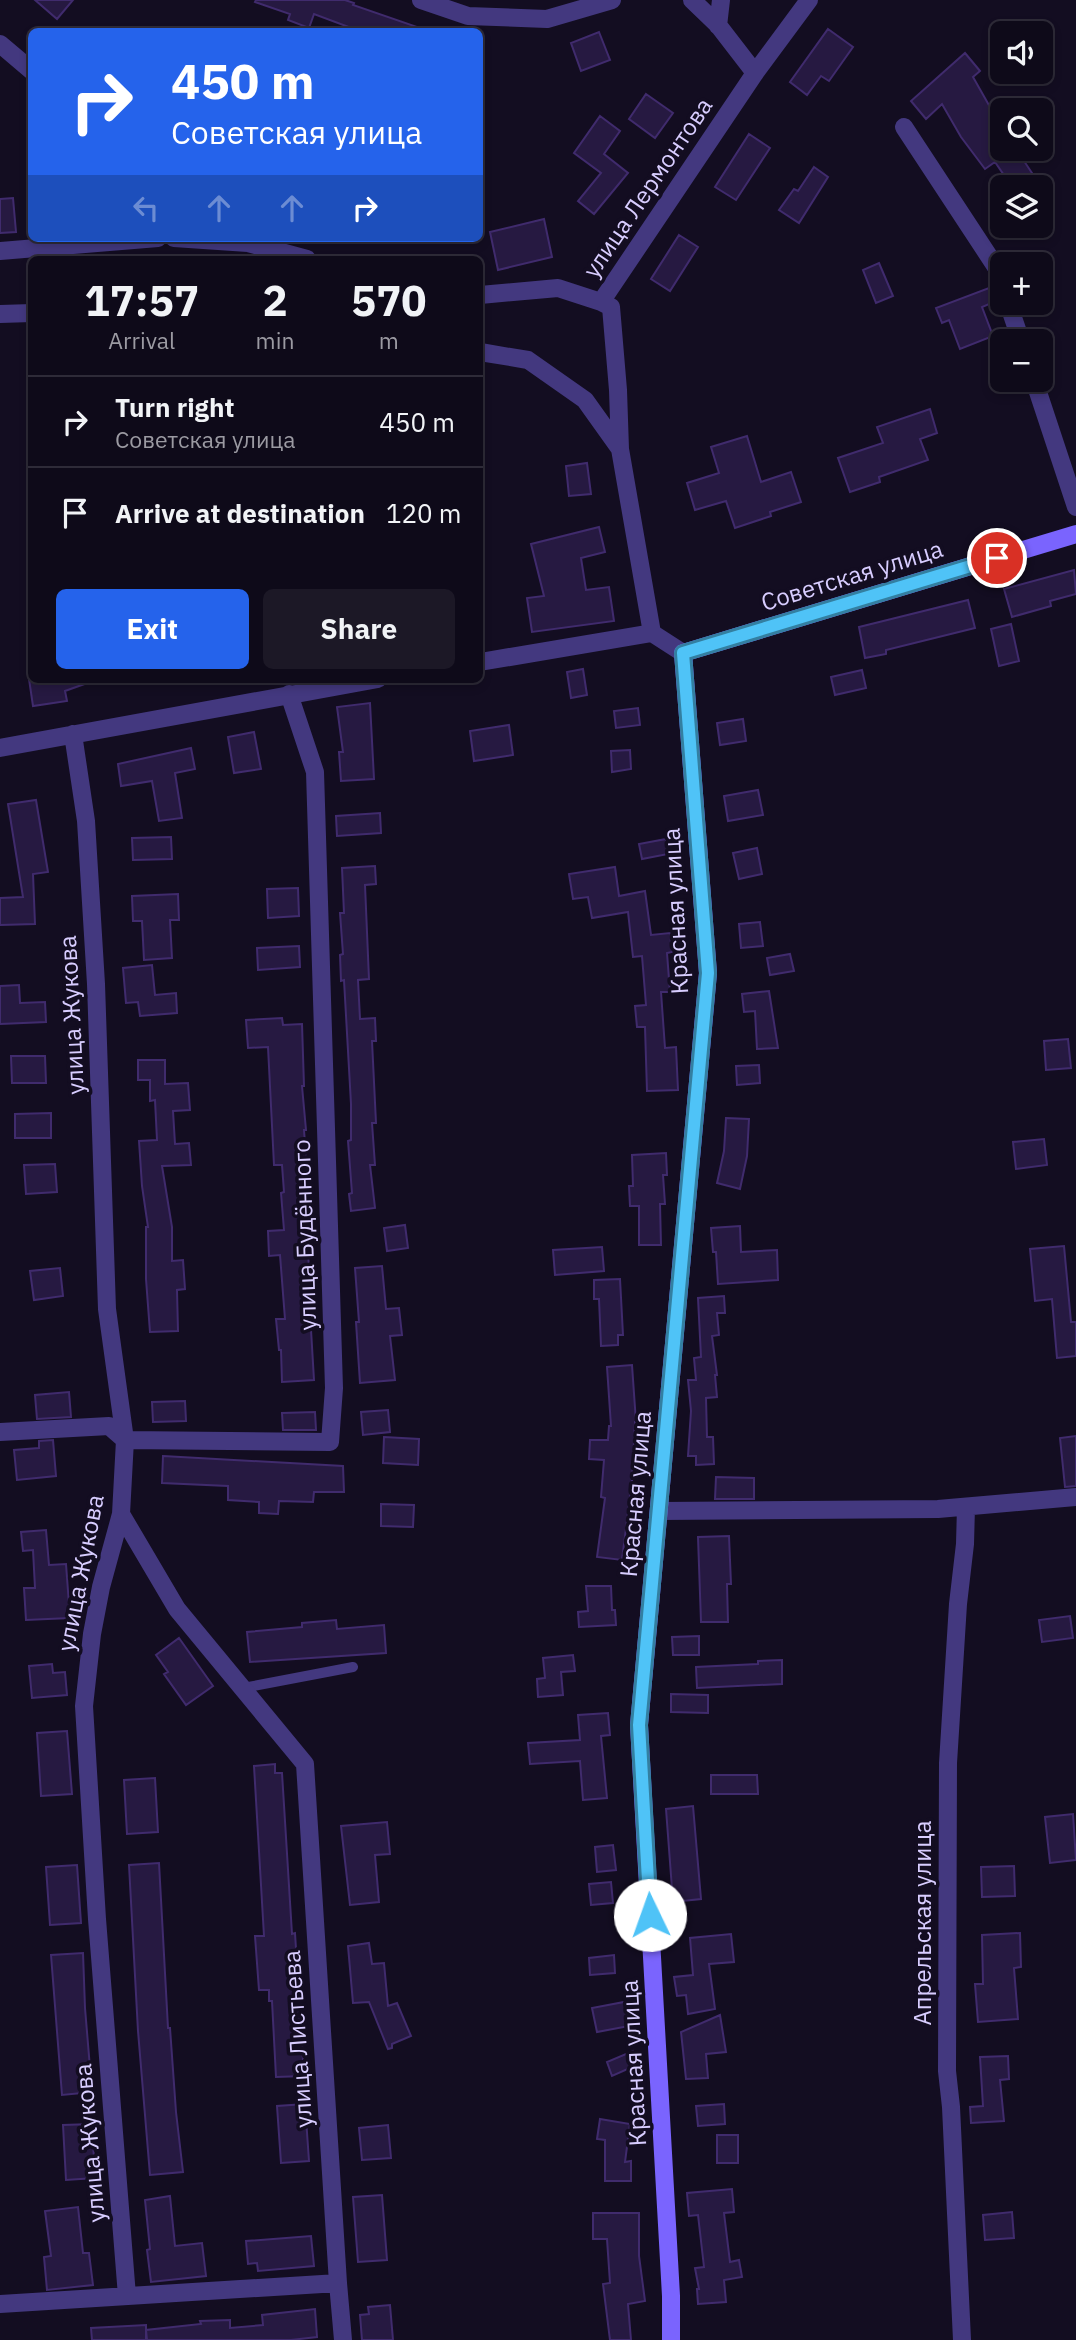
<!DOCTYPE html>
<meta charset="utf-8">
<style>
:root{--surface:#0e0a19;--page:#1c1826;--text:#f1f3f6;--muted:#9b9aa2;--line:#2e2b38;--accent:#2563eb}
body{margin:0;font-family:"IBM Plex Sans",sans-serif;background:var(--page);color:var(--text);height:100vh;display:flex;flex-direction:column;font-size:26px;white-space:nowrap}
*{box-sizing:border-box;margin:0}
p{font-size:23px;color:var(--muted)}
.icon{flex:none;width:38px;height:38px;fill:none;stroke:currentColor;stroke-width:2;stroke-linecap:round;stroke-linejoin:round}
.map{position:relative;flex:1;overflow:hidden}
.details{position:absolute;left:28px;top:256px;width:455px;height:427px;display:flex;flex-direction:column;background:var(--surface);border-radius:10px;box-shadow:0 4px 10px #0003,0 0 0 2px var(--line)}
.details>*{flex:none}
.top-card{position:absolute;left:28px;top:28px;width:455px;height:214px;border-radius:10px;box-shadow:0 4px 10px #0003,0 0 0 2px var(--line);background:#2563eb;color:#fff;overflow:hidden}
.tools{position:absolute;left:990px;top:21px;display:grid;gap:14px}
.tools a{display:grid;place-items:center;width:63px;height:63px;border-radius:10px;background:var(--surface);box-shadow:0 4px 10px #0003,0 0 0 2px var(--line);font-size:35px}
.pin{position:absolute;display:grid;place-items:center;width:60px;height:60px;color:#fff;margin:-30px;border:4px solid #fff;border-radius:50%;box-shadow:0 2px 7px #0007}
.me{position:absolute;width:77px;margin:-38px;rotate:357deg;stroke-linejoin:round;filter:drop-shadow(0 0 5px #0008)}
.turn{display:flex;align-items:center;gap:24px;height:147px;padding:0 28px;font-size:32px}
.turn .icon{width:91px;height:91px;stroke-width:2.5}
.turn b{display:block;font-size:49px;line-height:60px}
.lanes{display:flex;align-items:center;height:66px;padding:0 28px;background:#0003;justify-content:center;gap:35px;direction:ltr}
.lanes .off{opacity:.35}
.eta{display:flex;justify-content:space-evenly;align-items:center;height:119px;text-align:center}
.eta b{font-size:42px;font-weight:800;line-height:49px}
.button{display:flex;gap:14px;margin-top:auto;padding:14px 28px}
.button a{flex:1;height:80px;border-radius:10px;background:var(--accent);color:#fff;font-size:28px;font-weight:800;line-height:80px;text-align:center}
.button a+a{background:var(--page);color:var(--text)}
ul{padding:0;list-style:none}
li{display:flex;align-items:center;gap:21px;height:91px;padding:0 28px;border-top:2px solid var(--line)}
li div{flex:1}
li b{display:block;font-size:26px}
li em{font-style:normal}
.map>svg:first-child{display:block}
</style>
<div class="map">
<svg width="1076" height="2340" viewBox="0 0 1076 2340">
<rect width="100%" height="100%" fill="#130d21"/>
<!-- building -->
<path fill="#261941" stroke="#402b6d" stroke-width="2" d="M35 0H73L57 19Z
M256 0H345L354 3 353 5 423 29 422 32H362L314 14 309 28 288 20 290 14 255 2Z
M828 29 853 47 829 81 821 76 807 95 790 82Z
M599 32 610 60 581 71 571 43Z
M965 53 980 71 973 77 1003 130V149H1016L1034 176 1032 177 1039 187H1012L995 162 985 169 961 137 942 104 926 119 911 101Z
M646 94 673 113 655 138 629 119Z
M600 116 620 131 604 154 628 173 594 214 578 201 601 173 574 153Z
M749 134 770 148 736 200 715 187Z
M814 167 828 177 799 223 779 210 794 189 798 191Z
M13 198 16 232 0 233V199Z
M544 219 552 257 498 270 490 232Z
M679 235 698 247 670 291 651 279Z
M879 263 893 296 876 303 863 270Z
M989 288 994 302 982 307 993 336 960 349 949 320 942 323 936 308Z
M930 409 937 433 920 439 928 460 879 477 880 482 850 492 838 458 883 443 877 427Z
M747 436 761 482 791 472 801 502 770 512 771 516 735 528 726 501 695 510 687 483 719 473 711 447Z
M587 463 591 494 569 496 566 466Z
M599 527 605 552 581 558 586 590 609 587 614 621 532 632 527 598 544 596 531 544Z
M1074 570 1076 594 1050 601 1051 606 1012 617 1004 589Z
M968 600 975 628 886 650V654L865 658 859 627Z
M1011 624 1019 661 999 666 991 629Z
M583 669 587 695 571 698 567 672Z
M862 670 866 688 835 695 831 677Z
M29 679H93V681L65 691 67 701 33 706Z
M370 703 374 779 341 781 339 752H343L337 707Z
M638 708 640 725 616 728 614 711Z
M743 719 746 741 720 745 717 723Z
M509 725 513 755 474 761 470 731Z
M254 732 261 769 234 773 228 737Z
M191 748 195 769 175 773 182 818 159 821 152 781 121 786 118 764Z
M630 750 631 769 612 772 611 751Z
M758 790 763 815 728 821 724 796Z
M36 800 48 872 33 874 35 924 0 925V898L23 897 8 804Z
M380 813 381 833 337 836 336 816Z
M171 837 172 859 133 860 132 838Z
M666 839 668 854 642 859 639 844Z
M757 848 762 874 739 879 733 853Z
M375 866 376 884 365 885 369 979 358 980 360 1019 375 1018 376 1041H372L376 1123H372L375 1165H370L375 1208 351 1211 349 1194 352 1193 348 1141 351 1140V1104L344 980 341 981 340 955 343 954 340 913H344L342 868Z
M615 867 619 896 645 891 651 935 670 933 672 952 667 953 670 992H661L665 1048 676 1047 678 1090 647 1091 645 1027H637L635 1006 646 1005 642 956 633 957 628 912 592 918 588 897 573 899 569 874Z
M298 888 299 916 268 918 267 889Z
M178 894 179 920H170L172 958 144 960 142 921H133L132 896Z
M760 922 763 946 741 948 739 924Z
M299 946 300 967 258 970 257 948Z
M790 954 794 971 770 975 767 958Z
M152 965 155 995 176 993 177 1013 140 1016 138 1002 126 1003 123 968Z
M19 985 20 1003 45 1002 46 1022 0 1024V986Z
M769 991 778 1048 757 1049 755 1011 744 1012 742 994Z
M282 1018 283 1025 302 1024 304 1086H302L306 1130H304L307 1171H305L309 1214 308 1254 311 1296H309L314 1380 282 1382 281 1350H279L276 1319H285L280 1255 269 1256 268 1231 284 1230 281 1193 284 1192 282 1165H274L268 1047 248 1048 246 1020Z
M1068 1039 1071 1068 1046 1070 1044 1041Z
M11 1056H45L46 1083H12Z
M138 1060H165V1084L188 1083 190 1110 173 1111 175 1144 189 1143 191 1165 162 1166 172 1227V1261L183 1260 185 1289 177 1290 178 1331 150 1332 146 1279V1227H148L142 1186 139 1141 157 1140 155 1100 150 1101V1080H138Z
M759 1065 760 1083 737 1085 736 1066Z
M51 1113V1138H15V1114Z
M726 1118 749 1119 747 1156 740 1189 717 1183 724 1151Z
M1044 1139 1047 1165 1016 1169 1013 1142Z
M666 1153 667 1175H663L665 1204H660L661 1245H639V1206H630L629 1186H633L632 1155Z
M55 1164 57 1192 26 1194 24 1165Z
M405 1225 408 1248 387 1251 384 1228Z
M740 1226 741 1252 777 1250 778 1280 718 1284 716 1252H713L711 1228Z
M1064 1246 1071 1322H1076V1356L1057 1358 1052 1299 1035 1301 1030 1249Z
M602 1247 604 1271 555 1275 553 1250Z
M382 1266 386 1309 399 1308 402 1335 390 1336 395 1380 360 1383 356 1322H359L355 1268Z
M60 1268 63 1296 34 1300 30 1271Z
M620 1279 623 1335H618V1345L601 1346 599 1299H594V1280Z
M724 1296 725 1313H717L719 1335 712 1336 717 1375H715L717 1397 706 1398 707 1437H713L714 1464 696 1465V1456H688L691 1411 688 1380H696L694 1358 701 1357 698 1298Z
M632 1365 636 1422H635L632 1481 622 1560 597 1557 605 1498 601 1497 604 1460 589 1459 590 1440H608L609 1426H611L607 1367Z
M69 1392 71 1417 37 1419 35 1395Z
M185 1401 186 1421 153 1422 152 1402Z
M388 1410 390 1432 363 1435 361 1412Z
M315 1412 316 1430H283L282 1413Z
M1076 1436V1486L1065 1487 1060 1438Z
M384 1437 419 1439 418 1465 383 1463Z
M53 1440 56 1476 17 1480 14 1450 39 1448V1441Z
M163 1456 343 1466 344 1492H314L313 1502 279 1501 278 1514 259 1513V1502L228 1500V1486L162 1483Z
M716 1477 754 1478V1499H715Z
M381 1504 414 1505 413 1527 381 1526Z
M46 1530 49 1565 66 1564 70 1618 26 1620 24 1588H35L33 1550 23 1551 21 1532Z
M729 1536 731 1584H727L728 1622H701L698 1537Z
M586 1586H611L612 1610H615L616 1625 579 1627 578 1612 588 1611Z
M1070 1616 1073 1638 1042 1642 1039 1620Z
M336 1620 337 1629 384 1625 386 1653 250 1662 247 1632 302 1627V1623Z
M699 1636V1655H673L672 1637Z
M179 1638 213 1686 186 1705 164 1674 168 1672 156 1655Z
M573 1655 575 1671 561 1672 563 1695 538 1697 537 1679 545 1678 543 1658Z
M782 1660V1684L697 1688 696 1667 758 1664V1661Z
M52 1664 53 1673 65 1672 67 1695 32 1698 29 1666Z
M671 1694 708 1695V1713L671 1712Z
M608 1713 610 1735 601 1736 607 1798 583 1800 580 1761 530 1764 528 1743 580 1740 578 1715Z
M67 1731 72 1794 41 1796 37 1733Z
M275 1764V1773H282L292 1934 295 1933 304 2076 276 2077 272 2001H269V1990H259L255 1936H264L254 1766Z
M711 1775H757L758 1794H711Z
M155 1778 158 1832 127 1834 124 1780Z
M693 1806 701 1899 673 1902 666 1809Z
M1073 1814 1076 1860 1050 1863 1045 1817Z
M387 1822 390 1854 375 1855 379 1902 350 1905 341 1826Z
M613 1845 616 1870 597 1872 595 1847Z
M159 1863 168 2028H170L176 2112 183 2172 150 2175 138 2031 129 1865Z
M77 1865 81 1923 50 1925 46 1867Z
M1014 1866 1015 1896 982 1897 981 1867Z
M611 1882 613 1903 591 1905 589 1884Z
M1020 1933 1021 1967 1014 1968 1018 2019 978 2022 975 1984H983L982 1935Z
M731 1934 734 1962 709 1964 715 2009 688 2014 686 1995 677 1996 674 1977 693 1975 690 1938Z
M369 1943 372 1964 384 1963 388 2006 397 2003 411 2036 392 2044V2048L388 2049 369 2002 353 2003 348 1946Z
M83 1953 85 2008 92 2092 62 2095 51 1955Z
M614 1955 615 1973 590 1975 589 1958Z
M624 2002 629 2026 597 2032 592 2008Z
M720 2015 726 2052 706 2054 708 2078 686 2079 681 2032Z
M633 2051 639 2064 612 2076 607 2062Z
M1008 2056 1009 2079 1000 2080 1004 2121 971 2123 970 2107 983 2106 980 2057Z
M305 2104 309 2161 281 2163 277 2106Z
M724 2104 725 2124 698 2126 696 2106Z
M600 2119 630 2124 625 2162 631 2161V2181H605V2140L597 2139Z
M92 2124 95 2178 66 2180 63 2125Z
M388 2125 391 2158 362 2160 359 2128Z
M717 2135H738V2163H717Z
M732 2189 734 2212 724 2213 730 2262 739 2260 742 2277 724 2280 726 2302 698 2304 697 2289H699L695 2268 704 2267 698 2215 689 2216 687 2193Z
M382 2195 387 2260 358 2262 353 2197Z
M170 2196 175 2246 202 2243 206 2276 151 2282 147 2250 150 2249 145 2200Z
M78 2207 83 2253H89L93 2285 47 2290 44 2257 51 2256 45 2211Z
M1012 2212 1014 2238 985 2240 983 2215Z
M593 2213H639V2256L645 2301 628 2304 631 2340H610L603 2284 610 2283 607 2239H593Z
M311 2236 314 2266 258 2271 257 2263 248 2264 246 2241Z
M390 2305 393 2340H362L360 2315 369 2314 368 2307Z
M315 2309 317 2337 291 2340H147L146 2330 201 2324 200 2321 230 2320V2328L263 2325 262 2315Z
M146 2325V2340H92L91 2328Z"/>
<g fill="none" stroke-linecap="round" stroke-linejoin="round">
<!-- lane -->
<path stroke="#43387f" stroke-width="10" d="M243 1688 353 1667"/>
<!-- street -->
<path stroke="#43387f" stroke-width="18" d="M421 0 468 16 547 19 612 0
M692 0 718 25 755 73
M718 26 721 0
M0 44 32 71
M904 127 996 267 1003 287
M174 238 248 243 307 259
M0 251 158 238
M480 295 558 288 601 302 755 73 809 0
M601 302 611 307 618 390 620 449
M1008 303 1021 341
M0 314 32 313
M480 352 528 360 585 400 620 449 652 633
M1034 380 1076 507
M480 662 652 633 683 653
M73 734 86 821 96 984 107 1309 125 1440 121 1514 101 1587 92 1634 84 1706 97 1919 127 2296
M0 748 378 679
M0 1432 109 1426 125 1440 330 1442 334 1388 315 772 289 694
M659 1511 938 1509 1076 1497
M338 2283 343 2340
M0 2304 338 2283 305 1764 177 1609 121 1514
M962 2340 951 2107 947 2071 948 1763 958 1604 965 1544 966 1507"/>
<!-- secondary -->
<path stroke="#7a64fe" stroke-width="18" d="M671 2340V2296L639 1725 708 973 683 653 1076 534"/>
</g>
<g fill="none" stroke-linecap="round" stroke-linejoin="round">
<defs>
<path id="route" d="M650 1915 639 1725 708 973 683 653 997 558"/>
</defs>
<!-- route casing -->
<use href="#route" stroke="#337fa1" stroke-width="18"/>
<!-- route -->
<use href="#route" stroke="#4fc3f7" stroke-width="12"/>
</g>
<g text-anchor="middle" stroke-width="7" stroke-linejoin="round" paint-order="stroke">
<!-- street labels -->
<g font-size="24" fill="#d8cdff" stroke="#130d21">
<text transform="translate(648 188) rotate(-56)" y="8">улица Лермонтова</text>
<text transform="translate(852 576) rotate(-17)" y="8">Советская улица</text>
<text transform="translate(676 911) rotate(-93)" y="8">Красная улица</text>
<text transform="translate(72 1015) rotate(-93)" y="8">улица Жукова</text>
<text transform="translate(305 1235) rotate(-92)" y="8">улица Будённого</text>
<text transform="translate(636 1494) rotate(-85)" y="8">Красная улица</text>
<text transform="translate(81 1573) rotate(-79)" y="8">улица Жукова</text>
<text transform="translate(923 1923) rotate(-90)" y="8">Апрельская улица</text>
<text transform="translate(298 2039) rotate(-94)" y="8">улица Листьева</text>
<text transform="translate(634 2063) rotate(-93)" y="8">Красная улица</text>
<text transform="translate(90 2143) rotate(-95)" y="8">улица Жукова</text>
</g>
</g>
</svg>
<div class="tools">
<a><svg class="icon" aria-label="sound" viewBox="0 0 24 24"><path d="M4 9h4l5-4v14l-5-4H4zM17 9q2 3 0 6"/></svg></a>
<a><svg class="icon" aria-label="search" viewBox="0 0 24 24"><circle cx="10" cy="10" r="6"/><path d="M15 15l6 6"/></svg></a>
<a><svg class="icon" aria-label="layers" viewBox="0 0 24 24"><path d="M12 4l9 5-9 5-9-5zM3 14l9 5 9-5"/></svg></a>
<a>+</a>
<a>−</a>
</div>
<div class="pin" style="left:997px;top:558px;background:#d93025"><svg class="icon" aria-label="arrive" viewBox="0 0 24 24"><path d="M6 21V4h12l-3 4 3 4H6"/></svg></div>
<svg class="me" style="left:650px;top:1915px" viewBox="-20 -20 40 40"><circle r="19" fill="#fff"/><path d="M0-13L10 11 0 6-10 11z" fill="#4fc3f7"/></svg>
<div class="top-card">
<div class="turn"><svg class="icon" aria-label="right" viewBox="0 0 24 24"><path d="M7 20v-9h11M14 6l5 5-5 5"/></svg><div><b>450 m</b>Советская улица</div></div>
<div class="lanes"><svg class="icon off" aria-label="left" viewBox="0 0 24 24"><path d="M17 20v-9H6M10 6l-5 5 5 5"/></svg><svg class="icon off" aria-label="ahead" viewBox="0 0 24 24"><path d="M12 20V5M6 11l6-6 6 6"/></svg><svg class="icon off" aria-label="ahead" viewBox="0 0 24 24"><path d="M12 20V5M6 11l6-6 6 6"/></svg><svg class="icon" aria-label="right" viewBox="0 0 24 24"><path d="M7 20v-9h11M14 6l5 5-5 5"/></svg></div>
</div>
<section class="details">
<div class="eta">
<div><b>17:57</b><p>Arrival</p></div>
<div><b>2</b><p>min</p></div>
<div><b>570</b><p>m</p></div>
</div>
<ul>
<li><svg class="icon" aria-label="right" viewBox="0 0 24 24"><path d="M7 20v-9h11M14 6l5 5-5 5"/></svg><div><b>Turn right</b><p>Советская улица</p></div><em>450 m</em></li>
<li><svg class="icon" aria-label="arrive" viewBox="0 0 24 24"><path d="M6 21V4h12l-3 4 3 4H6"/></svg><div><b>Arrive at destination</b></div><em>120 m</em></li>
</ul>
<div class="button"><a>Exit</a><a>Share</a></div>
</section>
</div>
